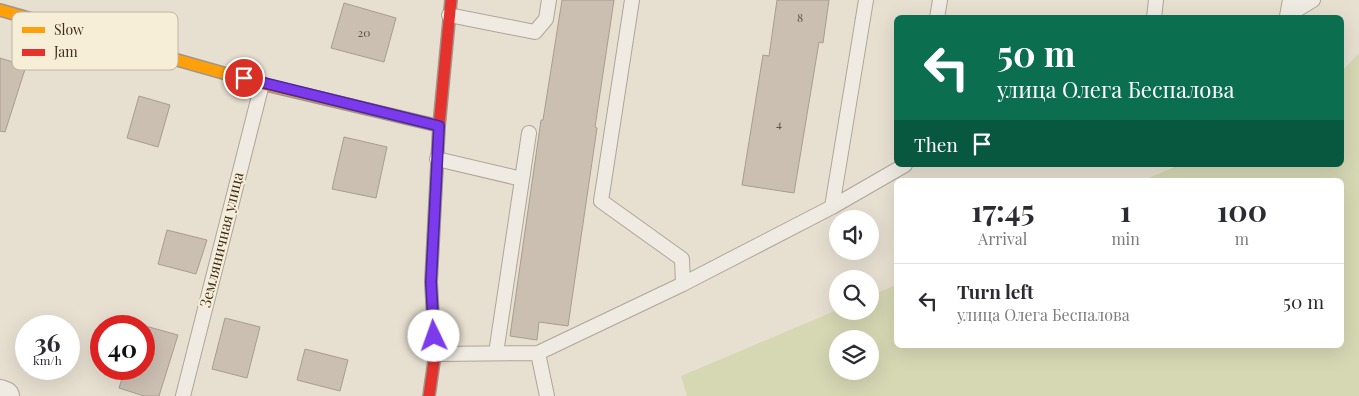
<!DOCTYPE html>
<meta charset="utf-8">
<style>
:root{--surface:#fff;--page:#f2f2f3;--text:#2b2b33;--muted:#7c7c81;--line:#e1e1e2}
body{margin:0;font-family:"Playfair Display",serif;background:var(--page);color:var(--text);height:100vh;display:flex;flex-direction:column;font-size:19px;white-space:nowrap}
*{box-sizing:border-box;margin:0}
p{font-size:16px;color:var(--muted)}
.icon{flex:none;width:28px;height:28px;fill:none;stroke:currentColor;stroke-width:2;stroke-linecap:round;stroke-linejoin:round}
.map{position:relative;flex:1;overflow:hidden}
.side{position:absolute;left:894px;top:178px;width:450px;height:170px;display:flex;flex-direction:column;background:var(--surface);border-radius:8px;box-shadow:0 5px 20px #0002}
.side>*{flex:none}
.guide{position:absolute;left:894px;top:15px;width:450px;height:152px;border-radius:8px;box-shadow:0 5px 20px #0002;background:#0b6e4f;color:#fff;overflow:hidden}
.buttons{position:absolute;left:829px;top:210px;display:grid;gap:10px}
.buttons a{display:grid;place-items:center;width:50px;height:50px;border-radius:50%;background:var(--surface);box-shadow:0 5px 20px #0002;font-size:25px}
.speed{position:absolute;left:15px;top:315px;display:flex;gap:10px;font-size:25px;font-weight:700;text-align:center}
.speed>*{display:grid;place-content:center;width:65px;height:65px;border-radius:50%;background:var(--surface);box-shadow:0 5px 20px #0002;line-height:1}
.speed small{font-size:12px;font-weight:400}
.speed .limit{border:8px solid #d22;background:#fff;color:#111}
.pin{position:absolute;display:grid;place-items:center;width:42px;height:42px;color:#fff;margin:-21px;border:2px solid #fff;border-radius:50%;box-shadow:0 1px 5px #0007}
.me{position:absolute;width:55px;margin:-28px;rotate:357deg;stroke-linejoin:round;filter:drop-shadow(0 0 4px #0008)}
.turn{display:flex;align-items:center;gap:18px;height:105px;padding:0 20px;font-size:22px}
.turn .icon{width:65px;height:65px;stroke-width:2.5}
.turn b{display:block;font-size:35px;line-height:42px}
.then{display:flex;align-items:center;height:48px;padding:0 20px;background:#0003;gap:10px;font-size:19px}
.eta{display:flex;justify-content:space-evenly;align-items:center;height:85px;text-align:center}
.eta b{font-size:30px;font-weight:700;line-height:35px}
ul{padding:0;list-style:none}
li{display:flex;align-items:center;gap:15px;height:75px;padding:0 20px;border-top:1px solid var(--line)}
li div{flex:1}
li b{display:block;font-size:19px}
li em{font-style:normal}
.map>svg:first-child{display:block}
</style>
<div class="map">
<svg width="1359" height="396" viewBox="0 0 1359 396">
<rect width="100%" height="100%" fill="#e7e0d1"/>
<!-- green -->
<path fill="#d6d7b3" fill-rule="evenodd" d="M1359 53V396H687L681 376 837 310 838 311H870V296L896 285V345H1341V180H1144L1179 165H1341V72ZM838 339H870V371H838Z"/>
<!-- building -->
<path fill="#cbbfb2" stroke="#a89c90" d="M562 0H614L595 127 597 128 568 326 539 322 537 340 510 336 541 120H543Z
M777 0H829L823 43 819 42 794 193 742 185 763 55 769 56Z
M344 3 396 18 384 62 331 48Z
M0 58 26 66 5 132 0 131Z
M139 96 170 105 158 147 127 138Z
M344 137 387 147 376 198 332 189Z
M167 230 207 240 196 274 158 264Z
M225 318 260 327 247 378 212 369Z
M138 324 178 335 159 396H144L119 388 125 369H144V326H138Z
M305 349 348 360 340 391 297 380Z"/>
<g fill="none" stroke-linecap="round" stroke-linejoin="round">
<defs>
<path id="lane" d="M632 0 601 201 682 259 683 284
M1290 0 1287 16 1297 0
M1290 14 1313 0
M449 15 535 32 546 19 549 0
M937 18 940 0
M1154 18 1156 0
M437 159 522 179
M832 207 866 0
M496 353 529 133
M538 353 547 396
M435 354 538 353 683 284 832 207 905 165
M183 396 262 84"/>
<path id="street" d="M0 394 5 396"/>
<path id="slow" d="M0 10 262 84 439 126"/>
<path id="jam" d="M429 396 435 354 431 282 439 126 451 0"/>
</defs>
<!-- lane casing -->
<use href="#lane" stroke="#ada599" stroke-width="16"/>
<!-- street casing -->
<use href="#street" stroke="#ada599" stroke-width="30"/>
<!-- slow casing -->
<use href="#slow" stroke="#9c958a" stroke-width="14"/>
<!-- jam casing -->
<use href="#jam" stroke="#9c958a" stroke-width="14"/>
<!-- lane -->
<use href="#lane" stroke="#efebe3" stroke-width="14"/>
<!-- street -->
<use href="#street" stroke="#efebe3" stroke-width="28"/>
<!-- slow -->
<use href="#slow" stroke="#ff9f0a" stroke-width="11"/>
<!-- jam -->
<use href="#jam" stroke="#e5322d" stroke-width="11"/>
</g>
<g fill="none" stroke-linecap="round" stroke-linejoin="round">
<defs>
<path id="route" d="M244 78 439 126 431 282 434 336"/>
</defs>
<!-- route casing -->
<use href="#route" stroke="#51269a" stroke-width="12"/>
<!-- route -->
<use href="#route" stroke="#7c3aed" stroke-width="9"/>
</g>
<g text-anchor="middle" stroke-width="4" stroke-linejoin="round" paint-order="stroke">
<!-- number labels -->
<g font-size="12" fill="#605244">
<text x="800" y="22">8</text>
<text x="364" y="37">20</text>
<text x="779" y="128">4</text>
</g>
<!-- street labels -->
<g font-size="15" fill="#3d2e20" stroke="#f7eed8">
<text transform="translate(222 240) rotate(-76)" y="5">Земляничная улица</text>
</g>
</g>
<!-- legend -->
<rect x="12" y="12" width="166" height="58" rx="8" fill="#f7eed8" stroke="#bfb4a1" stroke-width="1"/>
<rect x="22" y="27" width="23" height="6" fill="#ff9f0a"/>
<rect x="22" y="49" width="23" height="7" fill="#e5322d"/>
<g font-size="14" fill="#3d2e20">
<text x="54" y="35">Slow</text>
<text x="54" y="57">Jam</text>
</g>
</svg>
<div class="buttons">
<a><svg class="icon" aria-label="sound" viewBox="0 0 24 24"><path d="M4 9h4l5-4v14l-5-4H4zM17 9q2 3 0 6"/></svg></a>
<a><svg class="icon" aria-label="search" viewBox="0 0 24 24"><circle cx="10" cy="10" r="6"/><path d="M15 15l6 6"/></svg></a>
<a><svg class="icon" aria-label="layers" viewBox="0 0 24 24"><path d="M12 4l9 5-9 5-9-5zM3 14l9 5 9-5"/></svg></a>
</div>
<div class="speed"><div>36<small>km/h</small></div><div class="limit">40</div></div>
<div class="pin" style="left:244px;top:78px;background:#d93025"><svg class="icon" aria-label="arrive" viewBox="0 0 24 24"><path d="M6 21V4h12l-3 4 3 4H6"/></svg></div>
<svg class="me" style="left:434px;top:336px" viewBox="-20 -20 40 40"><circle r="19" fill="#fff"/><path d="M0-13L10 11 0 6-10 11z" fill="#7c3aed"/></svg>
<div class="guide">
<div class="turn"><svg class="icon" aria-label="left" viewBox="0 0 24 24"><path d="M17 20v-9H6M10 6l-5 5 5 5"/></svg><div><b>50 m</b>улица Олега Беспалова</div></div>
<div class="then">Then<svg class="icon" aria-label="arrive" viewBox="0 0 24 24"><path d="M6 21V4h12l-3 4 3 4H6"/></svg></div>
</div>
<section class="side">
<div class="eta">
<div><b>17:45</b><p>Arrival</p></div>
<div><b>1</b><p>min</p></div>
<div><b>100</b><p>m</p></div>
</div>
<ul>
<li><svg class="icon" aria-label="left" viewBox="0 0 24 24"><path d="M17 20v-9H6M10 6l-5 5 5 5"/></svg><div><b>Turn left</b><p>улица Олега Беспалова</p></div><em>50 m</em></li>
</ul>
</section>
</div>
